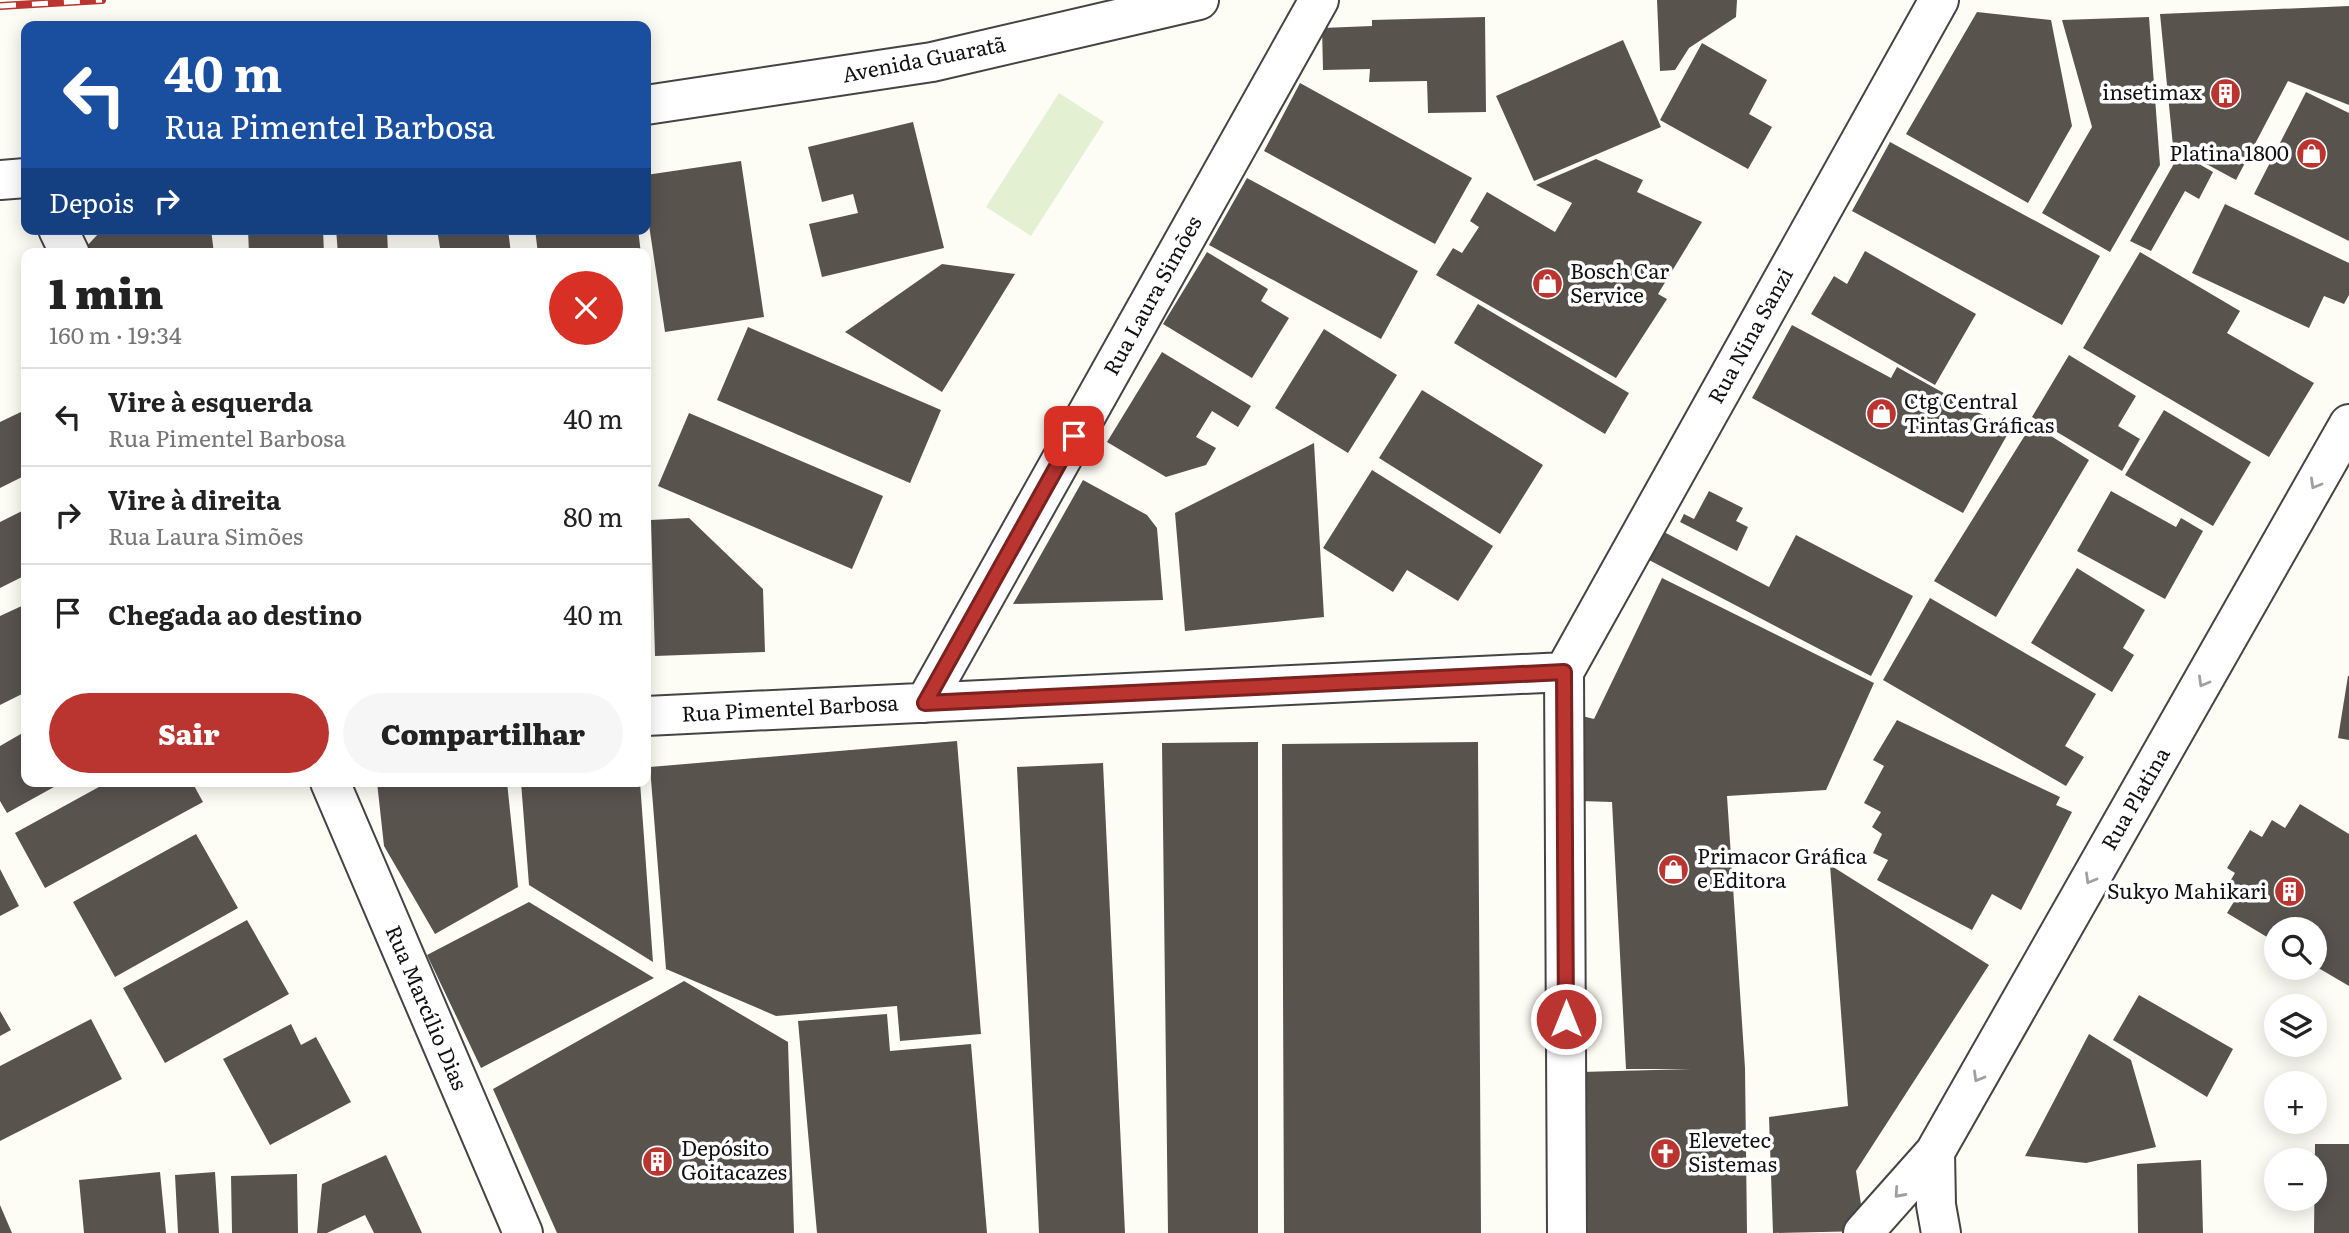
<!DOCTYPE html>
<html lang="pt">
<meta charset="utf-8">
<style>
:root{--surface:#fff;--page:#f6f6f6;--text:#222;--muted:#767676;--line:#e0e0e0;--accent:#ba3430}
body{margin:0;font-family:Literata,serif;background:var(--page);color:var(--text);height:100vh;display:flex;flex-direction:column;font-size:26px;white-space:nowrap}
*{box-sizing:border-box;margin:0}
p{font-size:23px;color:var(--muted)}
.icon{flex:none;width:38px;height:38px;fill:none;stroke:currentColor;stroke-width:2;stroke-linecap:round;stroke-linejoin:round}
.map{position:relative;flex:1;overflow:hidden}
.details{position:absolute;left:21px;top:248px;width:630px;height:539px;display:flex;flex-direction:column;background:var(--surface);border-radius:14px;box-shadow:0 4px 18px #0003}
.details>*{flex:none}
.guide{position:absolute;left:21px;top:21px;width:630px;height:214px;border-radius:14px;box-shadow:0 4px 18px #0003;background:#1a4fa0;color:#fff;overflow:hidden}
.buttons{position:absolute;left:2264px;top:917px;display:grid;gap:14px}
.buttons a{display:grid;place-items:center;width:63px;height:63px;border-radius:50%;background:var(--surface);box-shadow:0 4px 18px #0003;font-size:35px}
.pin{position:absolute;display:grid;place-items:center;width:60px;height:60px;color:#fff;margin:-30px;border-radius:14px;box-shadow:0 4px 10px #0006}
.me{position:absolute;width:77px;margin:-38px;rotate:0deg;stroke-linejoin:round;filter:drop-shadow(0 0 5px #0008)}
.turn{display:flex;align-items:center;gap:24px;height:147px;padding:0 28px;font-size:32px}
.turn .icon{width:91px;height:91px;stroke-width:2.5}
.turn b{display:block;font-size:49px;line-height:60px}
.then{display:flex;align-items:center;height:66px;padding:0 28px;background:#0003;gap:14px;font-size:26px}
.round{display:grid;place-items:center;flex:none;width:74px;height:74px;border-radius:37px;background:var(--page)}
.headline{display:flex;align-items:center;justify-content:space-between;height:119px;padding:0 28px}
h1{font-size:42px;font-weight:800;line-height:52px}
.action{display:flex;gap:14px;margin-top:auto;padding:14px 28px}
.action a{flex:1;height:80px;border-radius:42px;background:var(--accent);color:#fff;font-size:28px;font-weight:800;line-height:80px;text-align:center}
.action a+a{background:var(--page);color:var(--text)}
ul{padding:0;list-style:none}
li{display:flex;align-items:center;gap:21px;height:98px;padding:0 28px;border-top:2px solid var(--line)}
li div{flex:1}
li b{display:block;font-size:26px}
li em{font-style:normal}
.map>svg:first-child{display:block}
</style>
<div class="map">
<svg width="2349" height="1233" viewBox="0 0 2349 1233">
<rect width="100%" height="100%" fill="#fefdf5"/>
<!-- pitch -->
<path fill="#e3f0d1" d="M1059 93 1104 122 1031 236 986 207Z"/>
<!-- building -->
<path fill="#59534e" d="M1657 0H1737L1736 17 1689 48 1675 70 1660 71Z
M2349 6V105L2288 81 2236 180 2173 146 2160 14Z
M1977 12 2051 20 2072 126 2028 203 1906 134Z
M1485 17 1486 112 1428 113 1427 81 1369 82 1370 69 1323 70 1322 28 1372 26V20Z
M2149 17 2160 165 2110 252 2042 213 2092 127 2062 20Z
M1623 40 1661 127 1534 181 1496 96Z
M1702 43 1767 80 1749 114 1772 127 1748 169 1660 120Z
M1300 83 1472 178 1435 244 1264 151Z
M2306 92 2349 113V241L2254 194Z
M913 122 944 248 822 277 809 224 858 213 853 194 822 202 808 147Z
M1890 142 2100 256 2062 325 1852 211Z
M2180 153 2213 172 2199 199 2185 191 2151 251 2130 241Z
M1596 159 1643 180 1637 192 1702 222 1658 294 1667 299 1616 378 1436 275 1453 248 1462 253 1479 227 1470 221 1487 192 1555 232 1572 203 1536 185Z
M741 161 764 317 665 332 646 205V175Z
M1247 178 1418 271 1381 339 1209 245Z
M2225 204 2349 263V295L2344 304 2324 296 2309 328 2192 273Z
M137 229H211L214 254H88L85 248 99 233Z
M248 229H323L324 254H249Z
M336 229H387L388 254H338Z
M437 229H508L511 254H441Z
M535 229H638L641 254H538Z
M1865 251 1976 314 1935 385 1811 314 1834 276 1847 284Z
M1207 252 1268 289 1261 301 1289 318 1252 378 1163 324Z
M2140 252 2240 311 2227 333 2314 383 2269 457 2083 348Z
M942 264 1015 274 942 392 845 332Z
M1478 304 1629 393 1605 434 1454 343Z
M1792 325 1891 378 1897 367 2010 430 1963 513 1752 398Z
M748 327 941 410 910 483 717 400Z
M1324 329 1397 375 1348 453 1275 408Z
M1162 352 1251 406 1238 427 1212 411 1196 437 1216 448 1206 465 1166 477 1107 442Z
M2069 355 2136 396 2118 426 2140 439 2122 471 2032 417Z
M1422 390 1543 465 1500 534 1379 458Z
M2164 410 2251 462 2213 526 2125 475Z
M23 411 26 418V475L0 488V422Z
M689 413 883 496 852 569 658 486Z
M2032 424 2089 460 1996 617 1934 581Z
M1314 443 1324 617 1185 631 1175 513Z
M1372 470 1493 546 1458 601 1407 570 1393 592 1323 548Z
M1083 480 1147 515 1157 528 1163 600 1013 604Z
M1709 491 1743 508 1736 521 1748 527 1737 551 1680 522 1684 514 1694 519Z
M2111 491 2176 527 2181 518 2203 531 2165 599 2077 551Z
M26 509V575L0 588V522Z
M689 518 763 589 765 652 655 656 651 520Z
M1664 532 1769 587 1796 535 1913 596 1871 676 1649 560Z
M2077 568 2145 610 2123 648 2134 655 2112 692 2031 643Z
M1662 578 1874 683 1826 790 1727 796 1745 1068 1747 1233H1588L1581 1072 1691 1069H1626L1612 802 1580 801 1578 715 1594 719Z
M1930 598 2096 694 2065 746 2084 757 2066 786 1883 680Z
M26 604V692L0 705V616Z
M2348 676H2349V740L2338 738Z
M1897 720 2060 797 2056 805 2072 812 2021 910 1992 894 1972 930 1877 880 1888 860 1873 853 1882 834 1872 827 1881 812 1864 803 1884 766 1873 760Z
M26 731V782H63L7 813 0 801V746Z
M957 741 981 1034 900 1041 897 1006 776 1016 666 969 650 767Z
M1258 742V1233H1168L1162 743Z
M1478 742 1481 1233H1284L1282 744Z
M1103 763 1125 1233H1039L1017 767Z
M108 782H192L203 802 45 888 15 833Z
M377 782H507L518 887 435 934 384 846Z
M521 782H640L653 962 529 885Z
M2300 804 2349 834V986L2315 966V929H2277V943L2227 913 2238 895 2226 888 2235 873 2227 868 2250 830 2262 837 2272 820 2285 828Z
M196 834 238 908 115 977 73 902Z
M1830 865 1989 965 1856 1171 1865 1231 1773 1233 1769 1117 1848 1106Z
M0 869 19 906 0 916Z
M529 902 654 978 481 1068 427 955Z
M247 920 289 994 165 1063 123 988Z
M684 981 788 1042 794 1233H557L493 1089Z
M2139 995 2233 1049 2207 1097 2113 1040Z
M0 1011 11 1030 0 1036Z
M887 1014 890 1051 971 1044 987 1233H817L798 1021Z
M91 1019 122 1079 0 1141V1066Z
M291 1024 301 1045 316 1037 351 1102 270 1145 223 1059Z
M2089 1034 2131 1060 2156 1147 2086 1163 2025 1156Z
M2315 1144H2349V1233H2314Z
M386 1155 422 1233H374L365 1215 327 1233H317L322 1184Z
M2201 1160 2203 1233H2138L2137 1164Z
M160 1172 166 1233H84L79 1180Z
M215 1172 219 1233H178L175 1175Z
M297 1174 298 1233H232L231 1176Z
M0 1205 12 1233H0Z"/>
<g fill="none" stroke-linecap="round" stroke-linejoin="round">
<defs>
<path id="minor" d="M646 105 932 62 1199 0
M0 180 26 178
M58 229 70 254
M925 703 1319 0
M646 716 1564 672
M330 782 523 1233
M1935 1152 1936 1205 1941 1233
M1567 1233 1564 672 1939 0
M1863 1233 1935 1152 2349 424"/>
</defs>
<!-- minor casing -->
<use href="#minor" stroke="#444" stroke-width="42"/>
<!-- minor -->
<use href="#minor" stroke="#fff" stroke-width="38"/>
<defs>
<path id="rail" d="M0 6 102 0"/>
</defs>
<!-- rail casing -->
<use href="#rail" stroke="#ba3430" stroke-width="8"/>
<!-- rail -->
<use href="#rail" stroke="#fff" stroke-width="5" stroke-dasharray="16" stroke-linecap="butt"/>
</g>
<!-- one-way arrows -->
<defs><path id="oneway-chevron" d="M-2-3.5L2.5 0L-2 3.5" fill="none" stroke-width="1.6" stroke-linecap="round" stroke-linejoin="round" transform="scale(1.75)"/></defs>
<g stroke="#a0a0a0">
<use href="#oneway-chevron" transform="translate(2315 484) rotate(120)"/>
<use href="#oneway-chevron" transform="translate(2203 682) rotate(120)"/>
<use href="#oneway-chevron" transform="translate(2090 879) rotate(120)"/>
<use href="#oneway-chevron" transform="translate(1978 1077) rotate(120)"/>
<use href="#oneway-chevron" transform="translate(1899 1193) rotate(132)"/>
</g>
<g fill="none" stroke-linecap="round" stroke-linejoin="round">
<defs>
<path id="route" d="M1074 436 925 703 1564 672 1566 1019"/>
</defs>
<!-- route casing -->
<use href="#route" stroke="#79221f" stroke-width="18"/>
<!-- route -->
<use href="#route" stroke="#ba3430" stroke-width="12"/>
</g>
<!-- icons -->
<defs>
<symbol id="building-disc" viewBox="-11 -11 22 22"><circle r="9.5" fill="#ba3430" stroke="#fff"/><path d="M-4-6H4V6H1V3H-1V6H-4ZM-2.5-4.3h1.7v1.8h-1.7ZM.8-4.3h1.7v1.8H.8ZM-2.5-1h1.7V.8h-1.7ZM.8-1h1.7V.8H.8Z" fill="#fff"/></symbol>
<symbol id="shop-disc" viewBox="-11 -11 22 22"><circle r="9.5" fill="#ba3430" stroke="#fff"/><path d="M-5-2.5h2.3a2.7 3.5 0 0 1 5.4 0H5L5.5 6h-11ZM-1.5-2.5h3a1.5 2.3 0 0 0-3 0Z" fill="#fff"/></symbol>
<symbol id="church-disc" viewBox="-11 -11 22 22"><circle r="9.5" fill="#ba3430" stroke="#fff"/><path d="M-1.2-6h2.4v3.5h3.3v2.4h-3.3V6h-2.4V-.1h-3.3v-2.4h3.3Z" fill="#fff"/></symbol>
</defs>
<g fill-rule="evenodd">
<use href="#building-disc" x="2208" y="76" width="35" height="35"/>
<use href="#shop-disc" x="2294" y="136" width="35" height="35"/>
<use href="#shop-disc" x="1530" y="266" width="35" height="35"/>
<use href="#shop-disc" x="1864" y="396" width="35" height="35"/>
<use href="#shop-disc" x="1656" y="852" width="35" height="35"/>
<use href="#building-disc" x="2272" y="874" width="35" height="35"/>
<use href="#church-disc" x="1648" y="1136" width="35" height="35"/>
<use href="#building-disc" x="640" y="1144" width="35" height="35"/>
</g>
<g text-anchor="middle" stroke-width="7" stroke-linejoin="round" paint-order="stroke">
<!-- street labels -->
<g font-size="21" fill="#111" stroke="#fff">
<text transform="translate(924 60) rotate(-11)" y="7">Avenida Guaratã</text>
<text transform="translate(1153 296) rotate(-61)" y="7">Rua Laura Simões</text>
<text transform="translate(1751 336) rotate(-61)" y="7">Rua Nina Sanzi</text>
<text transform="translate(790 709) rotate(-3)" y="7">Rua Pimentel Barbosa</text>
<text transform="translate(2136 799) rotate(-60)" y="7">Rua Platina</text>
<text transform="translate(426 1008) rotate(67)" y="7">Rua Marcílio Dias</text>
</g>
<!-- poi labels -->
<g font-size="21" fill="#111" stroke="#fff" text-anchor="start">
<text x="2202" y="100" text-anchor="end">insetimax</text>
<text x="2289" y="161" text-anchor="end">Platina 1800</text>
<text x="1570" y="279">Bosch Car<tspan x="1570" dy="24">Service</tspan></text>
<text x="1904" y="409">Ctg Central<tspan x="1904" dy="24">Tintas Gráficas</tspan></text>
<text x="1697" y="864">Primacor Gráfica<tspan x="1697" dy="24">e Editora</tspan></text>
<text x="2267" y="899" text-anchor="end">Sukyo Mahikari</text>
<text x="1688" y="1148">Elevetec<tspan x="1688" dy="24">Sistemas</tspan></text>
<text x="681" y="1156">Depósito<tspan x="681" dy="24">Goitacazes</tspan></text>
</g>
</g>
</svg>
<div class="buttons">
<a><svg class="icon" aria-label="search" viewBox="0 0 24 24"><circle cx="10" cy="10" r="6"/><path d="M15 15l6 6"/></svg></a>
<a><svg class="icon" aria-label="layers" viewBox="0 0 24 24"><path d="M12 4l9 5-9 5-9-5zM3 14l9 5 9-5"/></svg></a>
<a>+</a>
<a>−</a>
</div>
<div class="pin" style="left:1074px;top:436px;background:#d93025"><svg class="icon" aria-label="arrive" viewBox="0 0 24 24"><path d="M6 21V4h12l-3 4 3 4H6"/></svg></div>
<svg class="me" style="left:1566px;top:1019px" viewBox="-20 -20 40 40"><circle r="17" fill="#ba3430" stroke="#fff" stroke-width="3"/><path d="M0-11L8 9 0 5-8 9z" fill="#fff"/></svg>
<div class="guide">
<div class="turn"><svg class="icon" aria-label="left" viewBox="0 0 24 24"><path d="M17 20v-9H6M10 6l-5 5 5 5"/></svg><div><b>40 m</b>Rua Pimentel Barbosa</div></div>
<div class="then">Depois<svg class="icon" aria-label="right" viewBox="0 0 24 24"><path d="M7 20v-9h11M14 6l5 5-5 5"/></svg></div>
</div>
<section class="details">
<div class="headline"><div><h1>1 min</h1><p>160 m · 19:34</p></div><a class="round" style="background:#d93025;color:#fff"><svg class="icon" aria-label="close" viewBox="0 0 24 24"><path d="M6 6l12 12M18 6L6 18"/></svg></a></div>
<ul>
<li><svg class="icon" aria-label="left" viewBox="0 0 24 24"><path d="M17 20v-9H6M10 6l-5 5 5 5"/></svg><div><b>Vire à esquerda</b><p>Rua Pimentel Barbosa</p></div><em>40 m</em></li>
<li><svg class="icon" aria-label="right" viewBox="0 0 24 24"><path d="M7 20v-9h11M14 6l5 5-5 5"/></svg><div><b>Vire à direita</b><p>Rua Laura Simões</p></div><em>80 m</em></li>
<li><svg class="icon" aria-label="arrive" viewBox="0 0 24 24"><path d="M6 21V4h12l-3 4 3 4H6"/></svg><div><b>Chegada ao destino</b></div><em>40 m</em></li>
</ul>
<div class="action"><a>Sair</a><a>Compartilhar</a></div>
</section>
</div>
